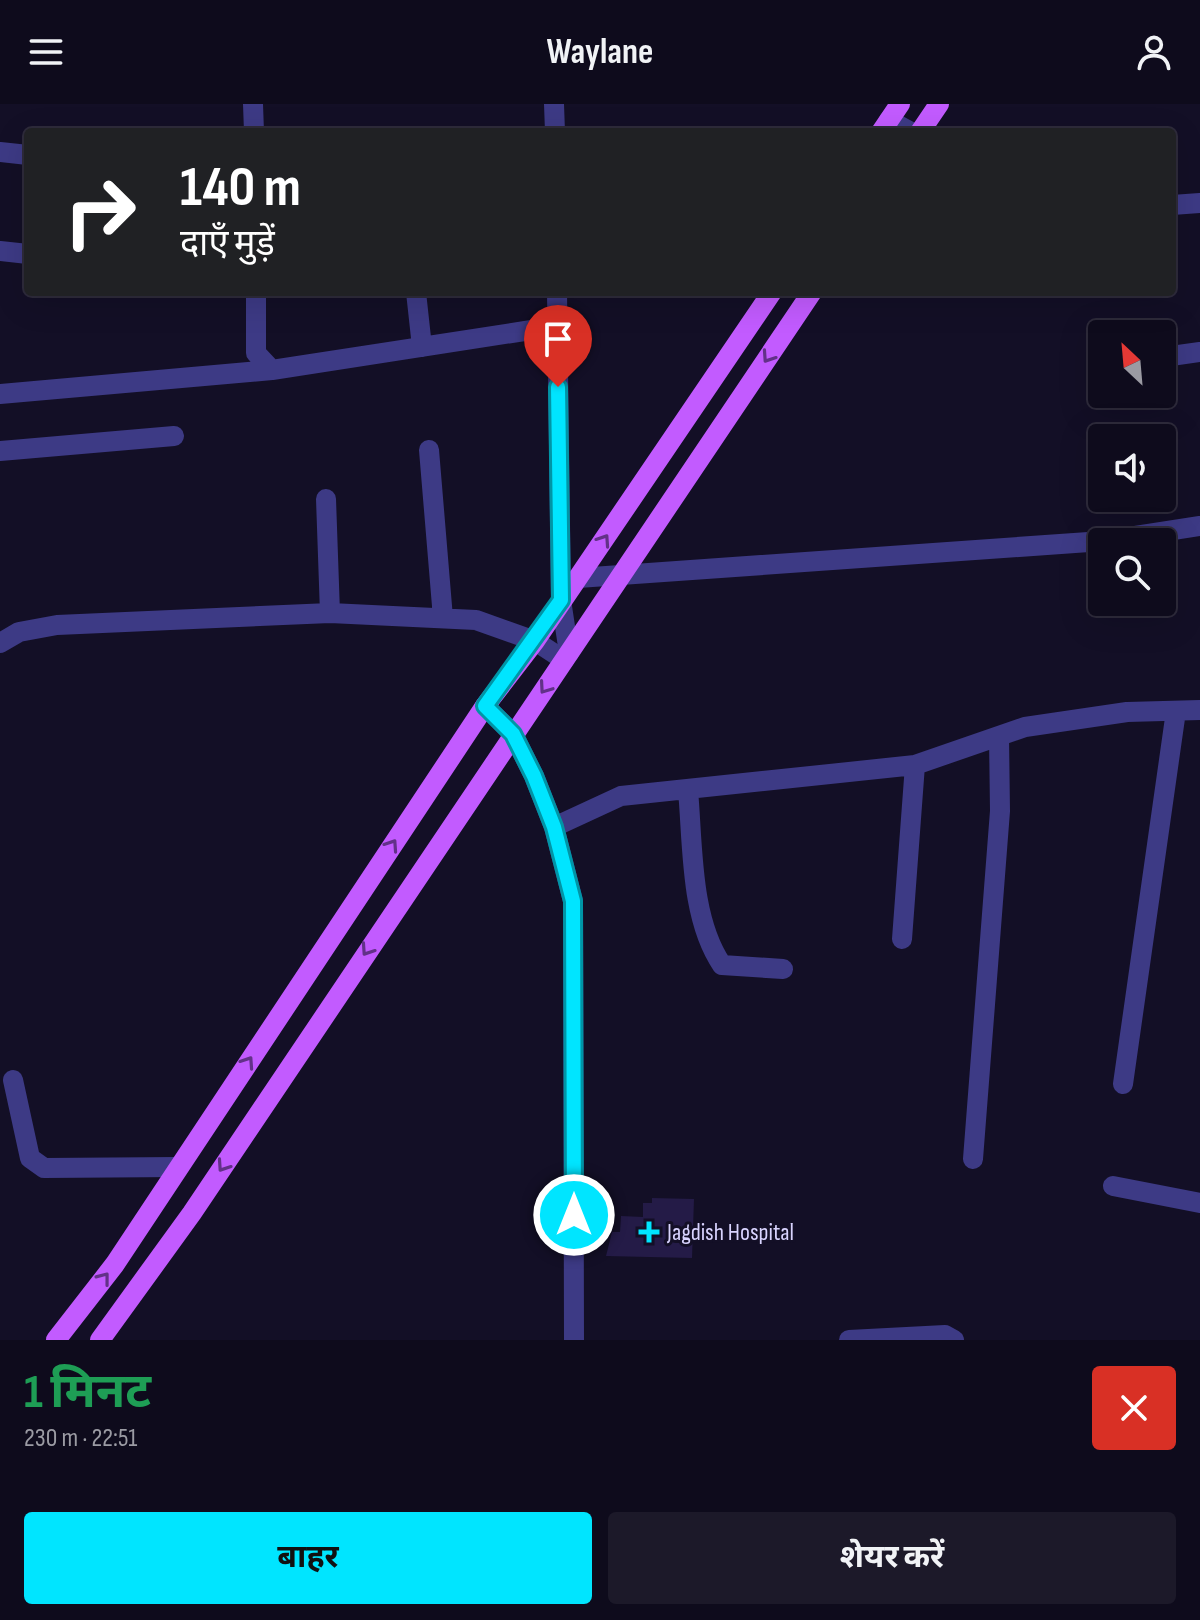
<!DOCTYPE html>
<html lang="hi">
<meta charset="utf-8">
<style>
:root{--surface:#0e0b1c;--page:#1c1929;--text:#f1f3f6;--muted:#9b9ba3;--line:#2e2b3b;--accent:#00e5ff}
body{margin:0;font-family:"Sofia Sans Condensed","Noto Sans Devanagari",sans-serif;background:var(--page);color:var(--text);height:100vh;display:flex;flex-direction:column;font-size:30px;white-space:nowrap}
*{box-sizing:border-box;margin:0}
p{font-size:26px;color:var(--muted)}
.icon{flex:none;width:44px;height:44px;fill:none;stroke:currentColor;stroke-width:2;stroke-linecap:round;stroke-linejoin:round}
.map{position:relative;height:1236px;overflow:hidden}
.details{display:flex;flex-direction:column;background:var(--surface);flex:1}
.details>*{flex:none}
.top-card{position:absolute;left:24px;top:24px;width:1152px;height:168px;border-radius:8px;box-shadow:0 8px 32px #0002,0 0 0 2px var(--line);background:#202124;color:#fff;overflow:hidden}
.needle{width:52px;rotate:334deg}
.fabs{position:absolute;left:1088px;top:216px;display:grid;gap:16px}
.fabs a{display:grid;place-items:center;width:88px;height:88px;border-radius:8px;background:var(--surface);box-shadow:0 8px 32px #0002,0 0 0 2px var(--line);font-size:40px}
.pin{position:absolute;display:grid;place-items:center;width:68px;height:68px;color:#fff;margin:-82px -34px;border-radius:50% 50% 50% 0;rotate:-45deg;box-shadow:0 0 8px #0007}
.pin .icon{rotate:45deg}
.me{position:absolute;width:88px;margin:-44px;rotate:0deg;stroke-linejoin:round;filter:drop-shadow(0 0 6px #0008)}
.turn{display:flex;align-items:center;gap:28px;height:168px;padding:0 24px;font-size:36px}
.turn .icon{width:104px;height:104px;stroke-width:2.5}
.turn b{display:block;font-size:56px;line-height:68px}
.round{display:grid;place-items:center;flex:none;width:84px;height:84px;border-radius:8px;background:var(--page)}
.overview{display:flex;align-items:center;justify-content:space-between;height:136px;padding:0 24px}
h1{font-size:48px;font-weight:700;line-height:60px;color:#1e9e55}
.cta{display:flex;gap:16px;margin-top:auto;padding:16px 24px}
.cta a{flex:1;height:92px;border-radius:8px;background:var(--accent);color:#111;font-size:32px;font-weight:700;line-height:92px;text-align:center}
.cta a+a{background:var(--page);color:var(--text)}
header{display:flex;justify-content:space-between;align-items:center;height:104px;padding:0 24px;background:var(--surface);font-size:36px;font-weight:700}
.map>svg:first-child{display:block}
</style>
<header><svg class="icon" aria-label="menu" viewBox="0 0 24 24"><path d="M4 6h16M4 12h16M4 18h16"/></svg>Waylane<svg class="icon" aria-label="person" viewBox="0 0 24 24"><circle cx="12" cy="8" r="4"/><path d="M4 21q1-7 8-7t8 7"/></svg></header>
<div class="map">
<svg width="1200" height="1236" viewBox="0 0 1200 1236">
<rect width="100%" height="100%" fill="#130f26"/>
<!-- building -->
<path fill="#241b47" d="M652 1094 694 1095 692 1154 606 1152 612 1128H620L621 1112 643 1113V1099H652Z"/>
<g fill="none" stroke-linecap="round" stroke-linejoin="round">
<!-- minor -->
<path stroke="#3d3a85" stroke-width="20" d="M253 0 254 28
M889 16 911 28
M0 48 28 51
M1172 101 1200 99
M0 147 28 150
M256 188V249L272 266 557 222
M416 188 422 243
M1164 253 1200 248
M0 290 272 266
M429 346 443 514
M0 347 174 332
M326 395 330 509
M578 474 1103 437 1200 422
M0 539 19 528 57 521 330 509 476 516 535 537 564 556
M688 686C693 741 690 814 722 861L783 865
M554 723 621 692 915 661 1025 623 1127 608 1200 606
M902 835 915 661
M13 976 30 1054 44 1064 178 1063
M1123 980 1176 607
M973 1055 1000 707 999 632
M1113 1082 1200 1099
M849 1236 945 1231 954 1236"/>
<!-- tertiary -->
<path stroke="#3d3a85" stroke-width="20" d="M554 0 555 28
M557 188 561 496 569 549
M485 602 513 630 534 672 554 723 573 797 574 1236"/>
<!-- primary -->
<path stroke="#c25bff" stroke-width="20" d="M881 28 900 0
M920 28 939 0
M56 1236 115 1160 485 602 535 537 772 188
M100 1236 192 1109 812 188"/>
</g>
<!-- one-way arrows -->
<defs><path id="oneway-chevron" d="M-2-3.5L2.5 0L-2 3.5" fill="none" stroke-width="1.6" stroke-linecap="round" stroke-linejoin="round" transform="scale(2)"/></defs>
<g stroke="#623188">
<use href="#oneway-chevron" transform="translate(768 253) rotate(124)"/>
<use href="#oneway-chevron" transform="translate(604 436) rotate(-56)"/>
<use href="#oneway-chevron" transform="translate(545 584) rotate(125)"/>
<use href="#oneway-chevron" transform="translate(392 741) rotate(-56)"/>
<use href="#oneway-chevron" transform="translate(367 846) rotate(124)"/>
<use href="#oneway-chevron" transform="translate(248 958) rotate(-56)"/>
<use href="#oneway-chevron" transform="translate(223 1062) rotate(124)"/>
<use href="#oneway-chevron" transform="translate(104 1174) rotate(-52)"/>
</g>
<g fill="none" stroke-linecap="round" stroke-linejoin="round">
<defs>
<path id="route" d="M558 283 561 496 485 602 513 630 534 672 554 723 573 797 574 1111"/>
</defs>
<!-- route casing -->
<use href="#route" stroke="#0095a6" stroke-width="20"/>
<!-- route -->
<use href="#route" stroke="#00e5ff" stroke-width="14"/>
</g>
<!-- markers -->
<path fill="#00e5ff" stroke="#130f26" stroke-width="3" d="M645 1116h8v8h8v8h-8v8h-8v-8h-8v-8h8z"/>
<g text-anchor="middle" stroke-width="6" stroke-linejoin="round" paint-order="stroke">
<!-- poi labels -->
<g font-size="24" fill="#d9d4ff" stroke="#130f26" text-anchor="start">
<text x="667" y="1136">Jagdish Hospital</text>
</g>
</g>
</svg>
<div class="fabs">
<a><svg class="needle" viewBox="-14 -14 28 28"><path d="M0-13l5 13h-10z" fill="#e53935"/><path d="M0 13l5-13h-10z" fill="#9b9ba3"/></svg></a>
<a><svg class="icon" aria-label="sound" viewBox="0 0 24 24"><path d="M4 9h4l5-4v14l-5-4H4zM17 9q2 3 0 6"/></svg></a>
<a><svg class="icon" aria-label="search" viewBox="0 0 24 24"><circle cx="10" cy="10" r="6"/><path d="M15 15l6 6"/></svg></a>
</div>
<div class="pin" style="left:558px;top:283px;background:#d93025"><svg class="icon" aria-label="arrive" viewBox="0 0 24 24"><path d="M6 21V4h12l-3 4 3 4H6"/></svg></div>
<svg class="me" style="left:574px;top:1111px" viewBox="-20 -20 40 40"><circle r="17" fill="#00e5ff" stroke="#fff" stroke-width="3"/><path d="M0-11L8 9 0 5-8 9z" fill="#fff"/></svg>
<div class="top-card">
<div class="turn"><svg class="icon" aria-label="right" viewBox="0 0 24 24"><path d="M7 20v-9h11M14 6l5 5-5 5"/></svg><div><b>140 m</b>दाएँ मुड़ें</div></div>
</div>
</div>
<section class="details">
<div class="overview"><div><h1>1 मिनट</h1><p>230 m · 22:51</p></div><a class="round" style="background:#d93025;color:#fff"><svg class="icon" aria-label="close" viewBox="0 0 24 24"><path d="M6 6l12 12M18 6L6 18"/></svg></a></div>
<div class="cta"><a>बाहर</a><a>शेयर करें</a></div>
</section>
